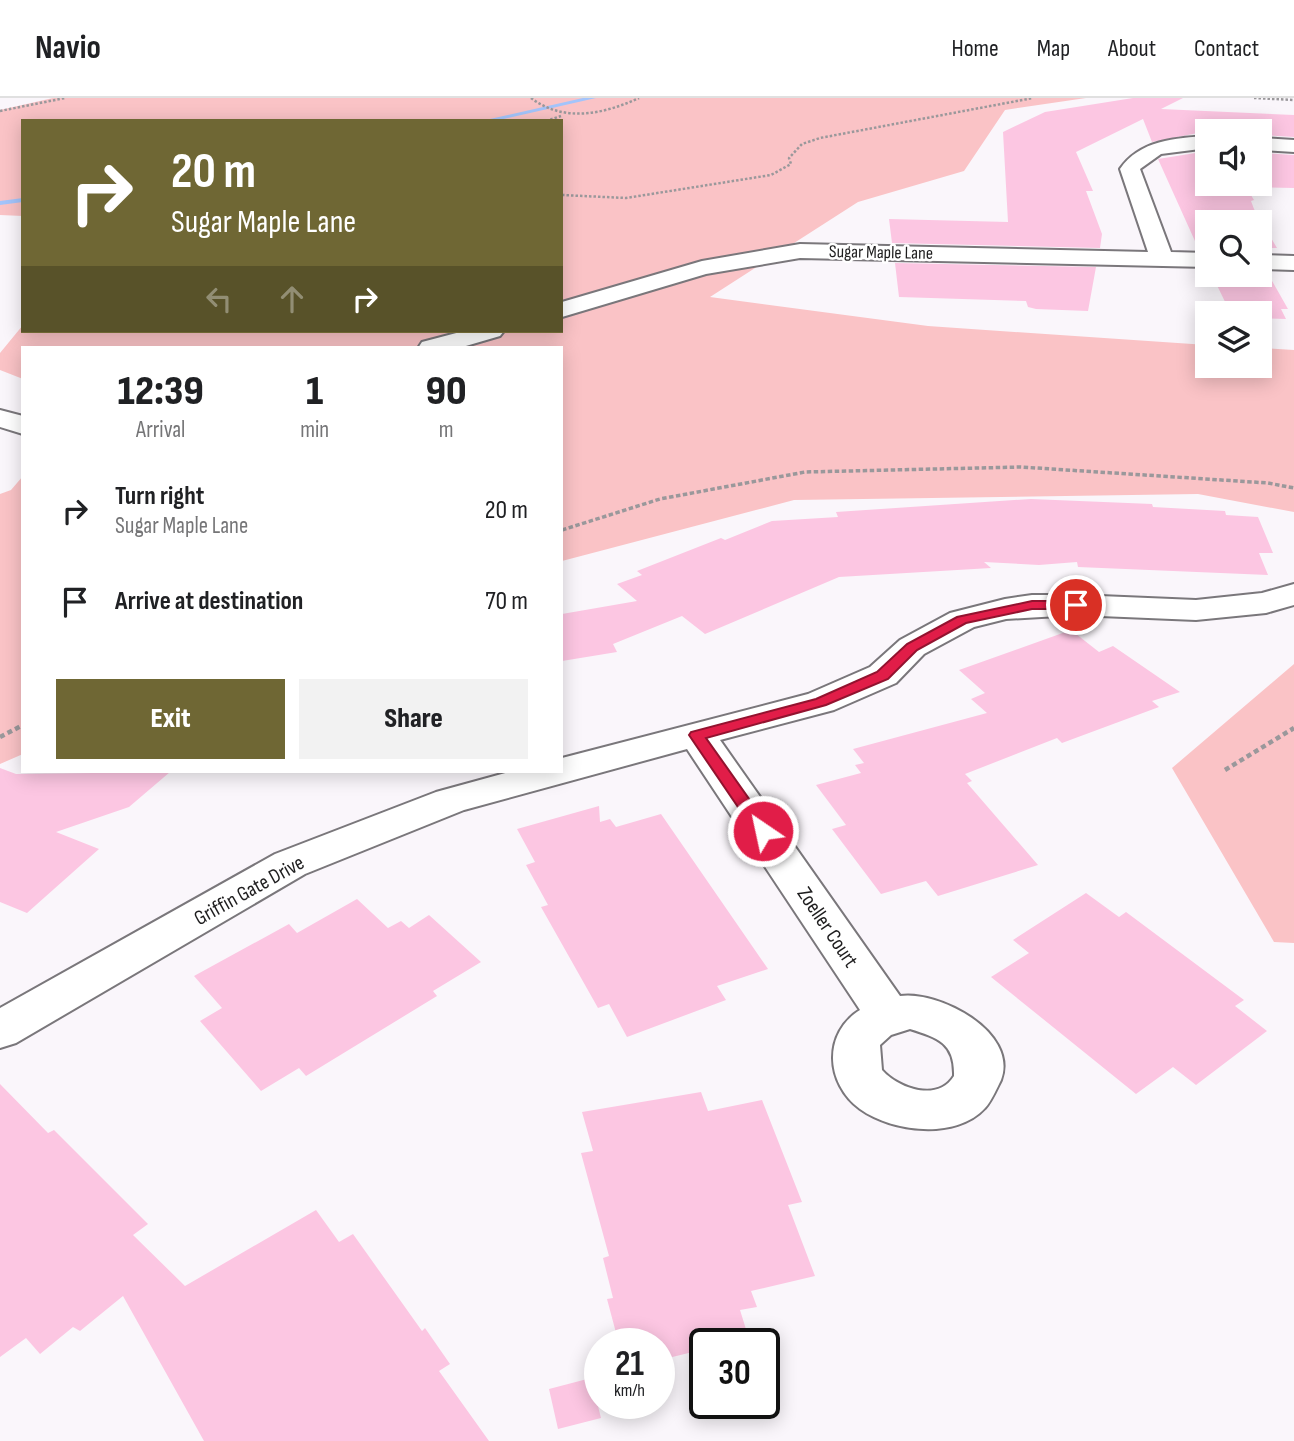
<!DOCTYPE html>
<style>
:root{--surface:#fff;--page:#f2f2f2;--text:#202124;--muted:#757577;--line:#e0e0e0;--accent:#6f6734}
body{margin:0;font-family:"Sofia Sans Condensed",sans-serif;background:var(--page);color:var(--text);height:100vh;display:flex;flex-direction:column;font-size:26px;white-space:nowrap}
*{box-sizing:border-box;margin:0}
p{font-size:23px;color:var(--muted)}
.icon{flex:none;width:38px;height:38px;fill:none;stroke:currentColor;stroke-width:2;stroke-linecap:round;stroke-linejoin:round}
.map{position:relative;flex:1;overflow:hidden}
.side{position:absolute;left:21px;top:248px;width:542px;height:427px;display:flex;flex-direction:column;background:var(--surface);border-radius:0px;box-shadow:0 4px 18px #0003}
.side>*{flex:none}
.banner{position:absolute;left:21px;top:21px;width:542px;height:214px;border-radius:0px;box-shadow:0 4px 18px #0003;background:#6f6734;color:#fff;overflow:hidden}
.buttons{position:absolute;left:1195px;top:21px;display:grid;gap:14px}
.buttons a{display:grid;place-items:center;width:77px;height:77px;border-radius:0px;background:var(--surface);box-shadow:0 4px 18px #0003;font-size:35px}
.speed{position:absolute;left:584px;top:1230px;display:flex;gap:14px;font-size:35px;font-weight:700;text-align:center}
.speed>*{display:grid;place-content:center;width:91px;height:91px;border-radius:50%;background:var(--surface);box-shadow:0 4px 18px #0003;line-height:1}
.speed small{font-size:18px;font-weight:400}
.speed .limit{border:4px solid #111;border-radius:10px;background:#fff;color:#111}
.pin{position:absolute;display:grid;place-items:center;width:60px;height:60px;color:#fff;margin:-30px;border:4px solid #fff;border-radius:50%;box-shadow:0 2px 7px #0007}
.me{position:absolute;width:77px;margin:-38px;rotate:326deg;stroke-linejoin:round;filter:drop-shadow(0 0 5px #0008)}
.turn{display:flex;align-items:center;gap:24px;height:147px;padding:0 35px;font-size:32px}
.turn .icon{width:91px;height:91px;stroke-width:2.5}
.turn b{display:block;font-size:49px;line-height:60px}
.lanes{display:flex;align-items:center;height:66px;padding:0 35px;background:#0003;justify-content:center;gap:35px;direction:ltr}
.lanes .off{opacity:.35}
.eta{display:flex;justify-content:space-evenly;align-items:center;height:119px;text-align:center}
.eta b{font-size:42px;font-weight:800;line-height:49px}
.primary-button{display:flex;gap:14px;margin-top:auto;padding:14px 35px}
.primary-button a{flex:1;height:80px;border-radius:0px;background:var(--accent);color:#fff;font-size:28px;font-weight:800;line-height:80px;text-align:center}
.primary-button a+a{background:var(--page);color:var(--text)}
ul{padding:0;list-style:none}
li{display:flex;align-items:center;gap:21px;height:91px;padding:0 35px}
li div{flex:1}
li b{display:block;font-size:26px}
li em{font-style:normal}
header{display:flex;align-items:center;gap:42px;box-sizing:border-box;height:98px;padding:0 35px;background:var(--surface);border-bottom:2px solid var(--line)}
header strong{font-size:33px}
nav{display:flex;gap:38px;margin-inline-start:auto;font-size:24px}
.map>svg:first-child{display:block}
</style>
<header>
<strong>Navio</strong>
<nav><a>Home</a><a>Map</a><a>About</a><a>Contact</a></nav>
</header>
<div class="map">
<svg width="1294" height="1343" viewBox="0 0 1294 1343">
<rect width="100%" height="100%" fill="#faf6fb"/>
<!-- green -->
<path fill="#fac3c6" d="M53 0H1086L1005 12 964 73 858 104 710 199 928 228 1207 247 1208 268H1260V250L1294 252V414L1198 396 794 402 562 463V250H23V281L0 272V255L23 227V233H562V23H23V118L0 117V12Z
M23 378V656L0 666V396L11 392Z
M1294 566V845L1274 844 1172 670Z"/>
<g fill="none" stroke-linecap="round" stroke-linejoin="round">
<!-- stream -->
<path fill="#a3c4fb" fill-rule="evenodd" d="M583 0H596L495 23H481Z
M23 100V104L0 107V103Z"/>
</g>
<!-- building -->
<path fill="#fcc6e2" d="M1133 0H1183L1161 11 1294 17V39L1260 37V33H1208L1152 44 1143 21 1076 54 1093 93H1086L1102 136 1100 150 892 145 889 121 1008 124 1003 34 1045 14Z
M1208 53V86H1260V55L1294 57V90L1246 89 1254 102 1251 103 1254 111 1277 150H1260V124H1208V152H1199L1158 61Z
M895 165 1096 169 1088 213 1036 211 1028 209 1026 203 899 199Z
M1260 174H1267L1288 211H1281L1286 221 1260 220V215L1229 212 1212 177H1260Z
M1031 401 1152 406 1153 409 1225 413 1226 417 1258 419 1273 455H1259L1268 477 1078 469 1077 464 1039 467 984 464 991 470 839 479 705 536 682 518 613 546 617 554 562 563V516L637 503 617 486 642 477 637 473 721 440 725 442 772 423 838 419 836 414Z
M1071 532 1099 554 1113 548 1180 594 1152 603 1159 609 1062 645 1057 640 965 676 972 683 967 685 1038 767 938 798 926 783 881 796 832 731 846 727 816 687 861 675 855 667 864 665 853 651 987 615 971 601 985 595 959 572Z
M0 670 16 676 170 674 129 709 56 734 99 751 27 815 0 804Z
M599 708 600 724 610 721 616 729 661 716 768 871 717 888 726 902 627 939 609 906 598 910 541 809 548 807 526 767 535 764 517 731Z
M1086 795 1119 819 1126 814 1244 902 1235 908 1267 933 1196 987 1173 969 1136 996 991 879 1029 855 1013 842Z
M357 801 388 830 401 823 409 830 429 817 481 864 433 893 437 898 306 978 299 970 261 993 200 923 222 910 194 878 289 826 297 835Z
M0 986 48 1035 54 1032 148 1126 133 1137 185 1188 316 1112 339 1144 353 1136 422 1233 425 1230 450 1266 439 1273 489 1343H204L123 1198 80 1233 73 1229 40 1256 26 1240 0 1259Z
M701 994 708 1013 762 1002 802 1104 788 1107 815 1178 751 1193 757 1209 740 1212 749 1241 727 1246H705V1251L660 1262V1246H619L607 1201 613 1200 603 1160 609 1158 581 1055 593 1053 582 1014Z
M591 1280 601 1320 558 1331 549 1291Z"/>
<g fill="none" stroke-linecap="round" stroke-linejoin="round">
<defs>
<path id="minor" d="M1208 38V50L1161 56 1140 71 1171 154 1208 155V169L800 160 706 176 562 219V204L702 163 800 146 1148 154 1120 71C1140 42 1175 40 1208 38Z
M1260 40 1294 42V54L1260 52Z
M1260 157 1294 158V172L1260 171Z
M464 233H504L500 238 459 250H418L422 244Z
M0 312 23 318V336L0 329Z
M1294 486V507L1266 515 1196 522 1076 517 1006 521 974 529 924 556 896 585 834 612 720 642 900 898C938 892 1019 934 1001 982 997 990 991 1004 985 1010 956 1042 892 1034 860 1011 825 985 823 935 860 912L687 651 464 712 305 776 16 945 0 950V910L275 756 436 694 509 674H562V660L808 596 870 569 900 542 950 515 1005 501 1032 497H1076L1196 502 1262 495ZM910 931C939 940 955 946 954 978 938 1004 899 991 882 972L880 947 891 937Z"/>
</defs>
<!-- minor casing -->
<use href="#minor" stroke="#7a777b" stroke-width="4"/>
<!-- path-far2 -->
<path stroke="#9a989b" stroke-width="2.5" stroke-dasharray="2.5 2" stroke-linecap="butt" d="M531 0C564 25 604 16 639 0
M1254 0 1294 2
M0 13 65 0
M546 23 561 18
M562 97 626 100 771 77 791 66 789 60 802 46 820 40 1033 0"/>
<!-- path-far1 -->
<path stroke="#9a989b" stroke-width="3.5" stroke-dasharray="4.5 2.5" stroke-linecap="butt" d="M562 432 660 401 805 374 1021 369 1268 385 1294 390"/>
<!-- path -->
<path stroke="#9a989b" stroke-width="4.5" stroke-dasharray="5 3.5" stroke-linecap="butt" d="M0 639 23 627
M1225 672 1294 630"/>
<!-- minor -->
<use href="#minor" fill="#fff" fill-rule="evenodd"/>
</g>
<!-- route -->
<path fill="#e11d48" stroke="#92132f" stroke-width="2" d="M1032 503H1076L1083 507 1076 511H1032L966 525 917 552 888 581 826 607 706 640 769 729V737H757L689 637 691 634 816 601 877 574 907 546 957 519Z"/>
<g text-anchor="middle" stroke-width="5" stroke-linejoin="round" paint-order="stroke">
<!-- far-street labels -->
<g font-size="18" fill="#1e1d1e" stroke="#fff">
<text transform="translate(881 154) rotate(1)" y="6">Sugar Maple Lane</text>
</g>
<!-- street labels -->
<g font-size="21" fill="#1e1d1e" stroke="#fff">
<text transform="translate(249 792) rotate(-29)" y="7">Griffin Gate Drive</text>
<text transform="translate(828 829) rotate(56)" y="7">Zoeller Court</text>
</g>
</g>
</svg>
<div class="buttons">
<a><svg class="icon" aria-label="sound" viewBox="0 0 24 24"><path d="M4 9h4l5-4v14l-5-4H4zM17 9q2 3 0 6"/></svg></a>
<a><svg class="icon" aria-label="search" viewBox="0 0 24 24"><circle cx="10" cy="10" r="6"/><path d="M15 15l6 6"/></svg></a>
<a><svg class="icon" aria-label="layers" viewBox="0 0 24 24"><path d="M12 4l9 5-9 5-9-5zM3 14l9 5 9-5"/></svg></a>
</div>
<div class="speed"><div>21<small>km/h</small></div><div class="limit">30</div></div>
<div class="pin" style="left:1076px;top:507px;background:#d93025"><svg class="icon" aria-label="arrive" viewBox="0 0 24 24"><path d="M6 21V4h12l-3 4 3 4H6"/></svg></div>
<svg class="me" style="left:763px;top:733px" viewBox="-20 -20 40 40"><circle r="17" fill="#e11d48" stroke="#fff" stroke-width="3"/><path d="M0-11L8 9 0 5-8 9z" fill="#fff"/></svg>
<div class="banner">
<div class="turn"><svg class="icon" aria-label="right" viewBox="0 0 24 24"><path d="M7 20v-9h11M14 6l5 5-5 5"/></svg><div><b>20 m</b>Sugar Maple Lane</div></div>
<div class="lanes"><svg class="icon off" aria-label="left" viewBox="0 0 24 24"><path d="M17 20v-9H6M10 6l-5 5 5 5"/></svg><svg class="icon off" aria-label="ahead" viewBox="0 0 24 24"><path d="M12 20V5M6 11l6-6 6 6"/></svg><svg class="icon" aria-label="right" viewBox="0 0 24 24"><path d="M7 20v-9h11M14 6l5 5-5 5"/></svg></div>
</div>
<section class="side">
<div class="eta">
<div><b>12:39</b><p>Arrival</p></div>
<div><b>1</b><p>min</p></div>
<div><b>90</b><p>m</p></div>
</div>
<ul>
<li><svg class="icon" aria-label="right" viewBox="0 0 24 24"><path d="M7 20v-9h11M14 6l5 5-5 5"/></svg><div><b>Turn right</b><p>Sugar Maple Lane</p></div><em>20 m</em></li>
<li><svg class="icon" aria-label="arrive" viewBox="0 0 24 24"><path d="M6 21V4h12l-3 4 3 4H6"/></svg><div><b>Arrive at destination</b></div><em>70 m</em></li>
</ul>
<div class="primary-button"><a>Exit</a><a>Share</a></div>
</section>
</div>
